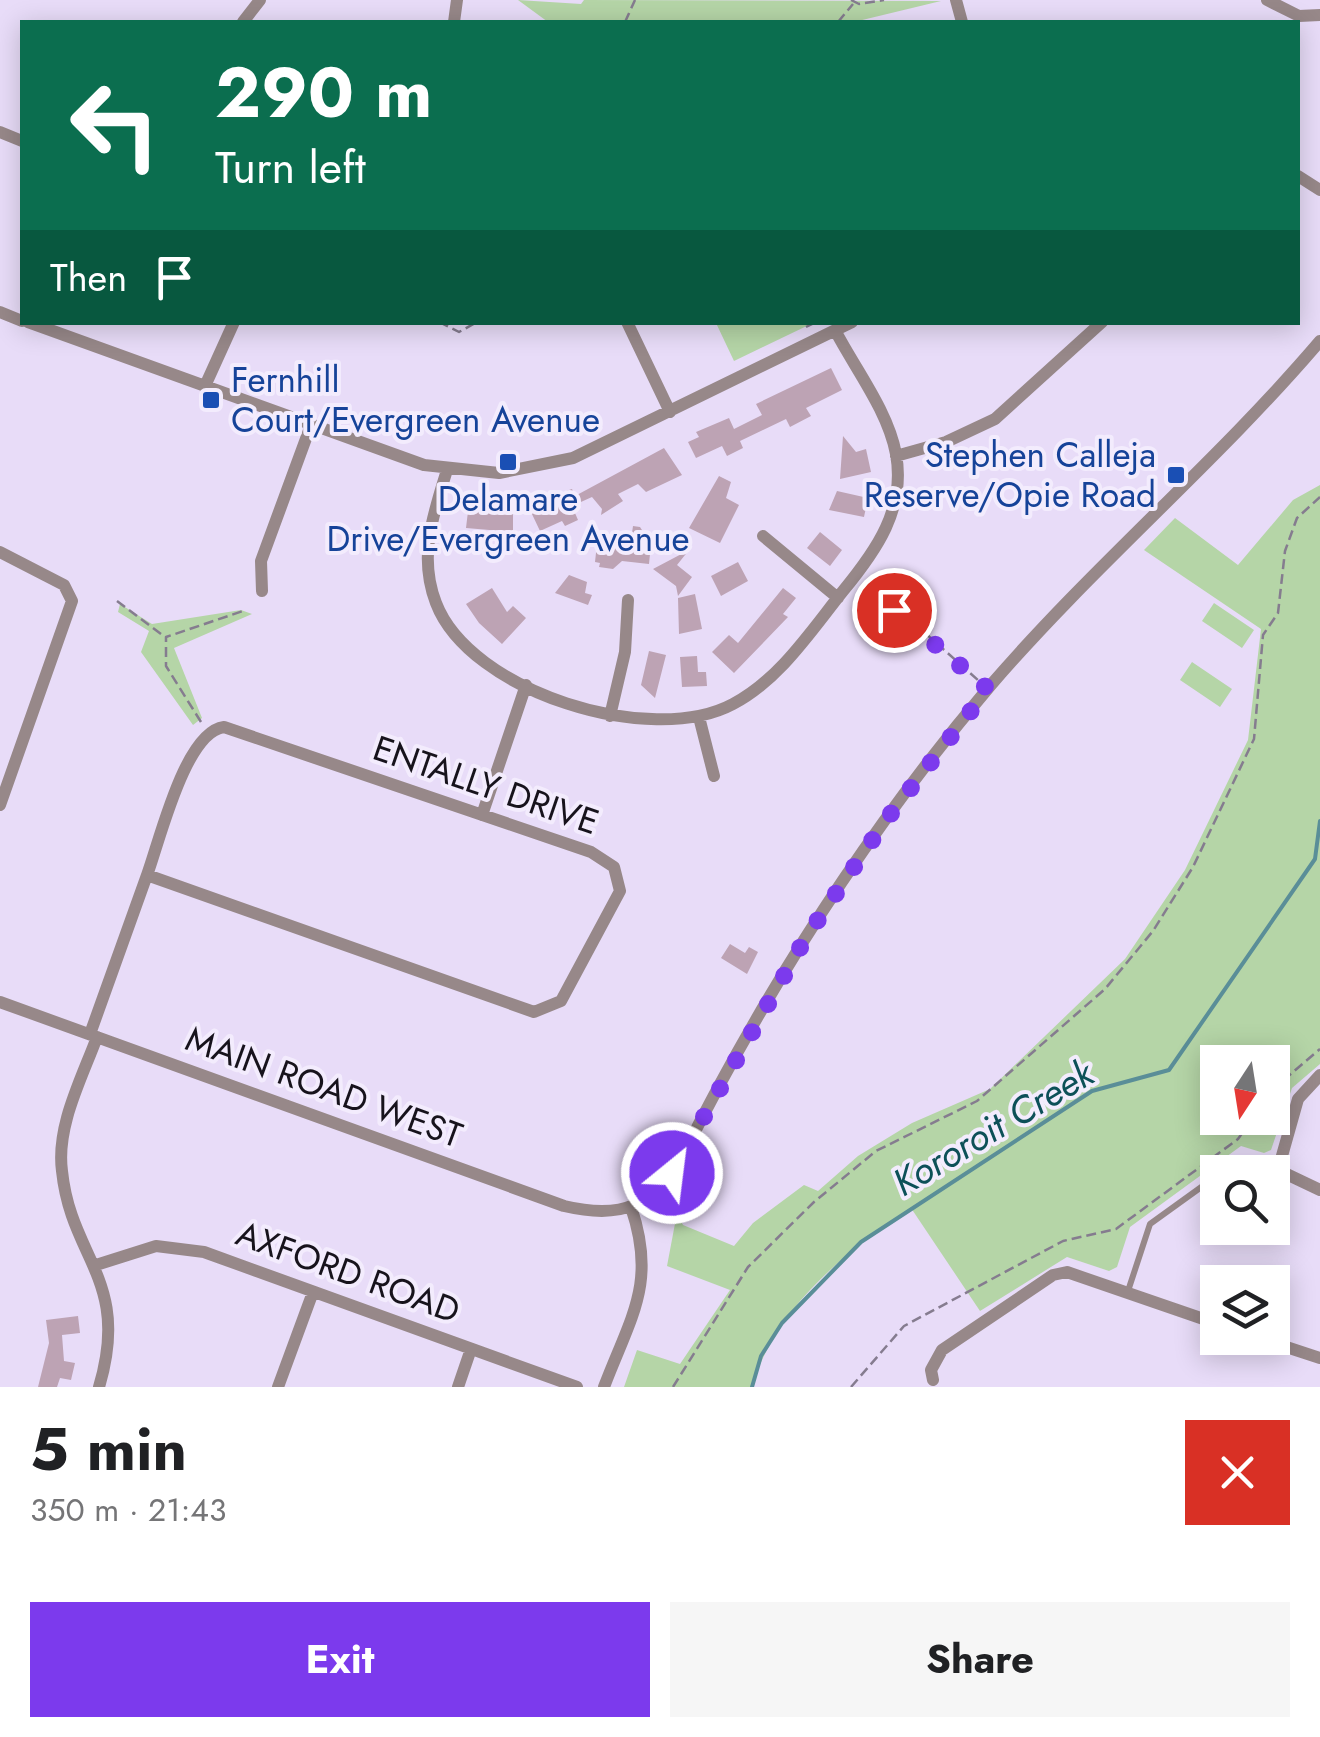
<!DOCTYPE html>
<meta charset="utf-8">
<style>
:root{--surface:#fff;--page:#f6f6f6;--text:#202124;--muted:#757577;--accent:#7c3aed}
body{margin:0;font-family:Jost,sans-serif;background:var(--page);color:var(--text);height:100vh;display:flex;flex-direction:column;font-size:38px;white-space:nowrap}
*{box-sizing:border-box;margin:0}
p{font-size:32px;color:var(--muted)}
.icon{flex:none;width:55px;height:55px;fill:none;stroke:currentColor;stroke-width:2;stroke-linecap:round;stroke-linejoin:round}
.map{position:relative;height:1387px;overflow:hidden}
.details{display:flex;flex-direction:column;background:var(--surface);flex:1}
.details>*{flex:none}
.guide{position:absolute;left:20px;top:20px;width:1280px;height:305px;border-radius:0px;box-shadow:0 5px 25px #0003;background:#0b6e4f;color:#fff;overflow:hidden}
.needle{width:65px;rotate:192deg}
.tools{position:absolute;left:1200px;top:1045px;display:grid;gap:20px}
.tools a{display:grid;place-items:center;width:90px;height:90px;border-radius:0px;background:var(--surface);box-shadow:0 5px 25px #0003;font-size:50px}
.pin{position:absolute;display:grid;place-items:center;width:85px;height:85px;color:#fff;margin:-42px;border:5px solid #fff;border-radius:50%;box-shadow:0 2px 10px #0007}
.me{position:absolute;width:110px;margin:-55px;rotate:29deg;stroke-linejoin:round;filter:drop-shadow(0 0 8px #0008)}
.turn{display:flex;align-items:center;gap:35px;height:210px;padding:0 30px;font-size:45px}
.turn .icon{width:130px;height:130px;stroke-width:2.5}
.turn b{display:block;font-size:70px;line-height:85px}
.then{display:flex;align-items:center;height:95px;padding:0 30px;background:#0003;gap:20px;font-size:38px}
.round{display:grid;place-items:center;flex:none;width:105px;height:105px;border-radius:0px;background:var(--page)}
.headline{display:flex;align-items:center;justify-content:space-between;height:170px;padding:0 30px}
h1{font-size:60px;font-weight:700;line-height:75px}
.primary-button{display:flex;gap:20px;margin-top:auto;padding:20px 30px}
.primary-button a{flex:1;height:115px;border-radius:0px;background:var(--accent);color:#fff;font-size:40px;font-weight:700;line-height:115px;text-align:center}
.primary-button a+a{background:var(--page);color:var(--text)}
.map>svg:first-child{display:block}
</style>
<div class="map">
<svg width="1320" height="1387" viewBox="0 0 1320 1387">
<rect width="100%" height="100%" fill="#e8dcf8"/>
<!-- green -->
<path fill="#b5d5a7" fill-rule="evenodd" d="M518 0 581 4 584 0 941 1 854 22H548Z
M716 323H813L734 361Z
M1320 485V1064L1292 1088 1271 1150 1264 1153 1241 1146 1130 1227 1117 1267 1109 1271 1067 1257 980 1311 911 1208C845 1252 775 1308 752 1387H624L637 1350 680 1364 730 1290 667 1266 677 1213 683 1225 734 1246 753 1223 804 1185 818 1191 858 1156 912 1123 990 1089 1125 959 1185 870 1248 740 1261 629 1144 550 1175 518 1238 565 1293 500ZM1218 1062H1272V1118H1218Z
M1214 603 1254 630 1242 648 1202 621Z
M120 604 152 624 241 610 252 614 174 648 202 718 193 725 141 652 149 631 118 612Z
M1192 662 1232 689 1220 707 1180 680Z"/>
<g fill="none" stroke-linecap="round" stroke-linejoin="round">
<!-- stream -->
<path stroke="#5a8e98" stroke-width="4" d="M752 1387 761 1356 782 1323 861 1242 1092 1091 1169 1070 1315 859 1320 821"/>
</g>
<!-- building -->
<path fill="#bda3b4" d="M831 368 842 390 806 408 811 416 790 427 786 419 740 441 743 448 727 456 722 446 696 458 688 442 699 437 696 432 729 418 734 429 762 415 756 404Z
M843 436 856 452 866 449 871 472 840 479Z
M664 448 682 475 646 492 638 484 618 494 623 501 601 515 602 509 592 497 572 506 578 520 565 526 562 521 540 531 531 512 540 508 536 501 572 489 575 496Z
M719 476 731 482 726 498 739 505 720 543 689 528Z
M837 491 868 498 864 517 829 510Z
M469 503 513 504V532L466 528Z
M633 526 640 527 651 544 649 564 622 561 613 569 599 567 600 563 595 562 598 535 631 540Z
M820 532 842 550 830 566 807 548Z
M689 550 677 565 692 577 678 596 676 586 653 569Z
M738 562 748 581 721 596 711 576Z
M569 575 587 582 585 593 592 595 588 605 555 593Z
M492 588 507 612 513 606 526 618 502 644 479 623 466 604Z
M783 588 796 598 783 614 788 617 734 673 712 652 729 635 738 643Z
M695 594 702 629 679 634 678 598Z
M649 651 666 655 655 698 641 685Z
M697 656 698 672H706L707 686 682 687 680 657Z
M730 944 745 953 749 947 758 952 747 974 721 958Z
M78 1316 80 1333 62 1335 64 1361 75 1363 71 1380 60 1378 57 1387H38L49 1343 46 1320Z"/>
<g fill="none" stroke-linecap="round" stroke-linejoin="round">
<!-- path -->
<path stroke="#857c8f" stroke-width="2.5" stroke-dasharray="10 5" stroke-linecap="butt" d="M851 0 859 4 884 0
M625 22 635 0
M838 22 853 4
M439 322 459 332 477 322
M806 327 816 322
M865 589 924 632 979 681
M117 601 165 637
M201 722 166 666V637L246 610
M1272 1090 1320 1049
M673 1387 748 1267 814 1202 876 1151 977 1101 1105 989 1153 931 1193 867 1254 739 1263 635 1278 613 1285 551 1297 518 1320 497
M851 1387 904 1326 1063 1241 1116 1229 1238 1139 1253 1118"/>
<!-- lane -->
<path stroke="#978889" stroke-width="6" d="M1221 1172 1239 1166 1277 1170
M1128 1291 1150 1224 1218 1175"/>
<!-- street -->
<path stroke="#978889" stroke-width="12" d="M956 0 962 22
M1267 0 1299 16 1320 15
M243 22 260 0
M454 22 457 0
M0 132 22 141
M1298 176 1320 190
M0 312 22 321
M28 322 424 465 499 473 573 458 852 322
M627 322 670 412
M205 386 234 322
M896 456 946 442 995 419 1102 322
M447 470C433 515 418 557 436 603 470 692 651 748 733 704 779 680 811 631 843 591 876 551 906 509 896 454 888 411 856 370 836 332
M763 536 838 598
M0 552 64 585 72 601 0 805
M262 591 261 561 311 425
M610 716 625 652 628 600
M699 717 714 776
M482 815 526 685
M0 1002 564 1206C624 1220 651 1206 683 1155 767 988 869 828 990 686 1094 565 1217 462 1320 341
M90 1034 147 875 534 1012 561 1001 620 891 614 867 591 852 224 727C185 732 160 840 147 875
M97 1037C82 1078 56 1126 62 1171 71 1259 131 1280 99 1387
M1320 1075 1298 1099 1278 1170 1320 1190
M96 1265 156 1246 204 1252 577 1387
M1259 1338 1320 1358
M933 1380 931 1370 942 1350 1053 1275 1067 1272 1218 1324
M278 1387 313 1292
M458 1387 471 1349
M604 1387C631 1316 657 1283 631 1207"/>
</g>
<g fill="none" stroke-linecap="round" stroke-linejoin="round">
<!-- route -->
<path stroke="#7c3aed" stroke-width="18" stroke-dasharray="0 32.4" d="M672 1173 805 939 886 820 988 689 894 610"/>
</g>
<!-- markers -->
<g fill="#1a4fb4" stroke="#f3ecfd" stroke-width="4">
<rect x="201" y="390" width="20" height="20" rx="5"/>
<rect x="498" y="452" width="20" height="20" rx="5"/>
<rect x="1166" y="465" width="20" height="20" rx="5"/>
</g>
<g text-anchor="middle" stroke-width="8" stroke-linejoin="round" paint-order="stroke">
<!-- transit labels -->
<g font-size="35" fill="#164399" stroke="#f3ecfd" text-anchor="start">
<text x="231" y="392">Fernhill<tspan x="231" dy="40">Court/Evergreen Avenue</tspan></text>
<text x="1156" y="467" text-anchor="end">Stephen Calleja<tspan x="1156" dy="40">Reserve/Opie Road</tspan></text>
<text x="508" y="511" text-anchor="middle">Delamare<tspan x="508" dy="40">Drive/Evergreen Avenue</tspan></text>
</g>
<!-- street labels -->
<g font-size="35" fill="#17131c" stroke="#f3ecfd">
<text transform="translate(486 785) rotate(19)" y="12">ENTALLY DRIVE</text>
<text transform="translate(324 1087) rotate(20)" y="12">MAIN ROAD WEST</text>
<text transform="translate(348 1272) rotate(20)" y="12">AXFORD ROAD</text>
</g>
<!-- water labels -->
<g font-size="38" font-style="italic" fill="#0d5058" stroke="#f3ecfd">
<text transform="translate(993 1128) rotate(-31)" y="13">Kororoit Creek</text>
</g>
</g>
</svg>
<div class="tools">
<a><svg class="needle" viewBox="-14 -14 28 28"><path d="M0-13l5 13h-10z" fill="#e53935"/><path d="M0 13l5-13h-10z" fill="#757577"/></svg></a>
<a><svg class="icon" aria-label="search" viewBox="0 0 24 24"><circle cx="10" cy="10" r="6"/><path d="M15 15l6 6"/></svg></a>
<a><svg class="icon" aria-label="layers" viewBox="0 0 24 24"><path d="M12 4l9 5-9 5-9-5zM3 14l9 5 9-5"/></svg></a>
</div>
<div class="pin" style="left:894px;top:610px;background:#d93025"><svg class="icon" aria-label="arrive" viewBox="0 0 24 24"><path d="M6 21V4h12l-3 4 3 4H6"/></svg></div>
<svg class="me" style="left:672px;top:1173px" viewBox="-20 -20 40 40"><circle r="17" fill="#7c3aed" stroke="#fff" stroke-width="3"/><path d="M0-11L8 9 0 5-8 9z" fill="#fff"/></svg>
<div class="guide">
<div class="turn"><svg class="icon" aria-label="left" viewBox="0 0 24 24"><path d="M17 20v-9H6M10 6l-5 5 5 5"/></svg><div><b>290 m</b>Turn left</div></div>
<div class="then">Then<svg class="icon" aria-label="arrive" viewBox="0 0 24 24"><path d="M6 21V4h12l-3 4 3 4H6"/></svg></div>
</div>
</div>
<section class="details">
<div class="headline"><div><h1>5 min</h1><p>350 m · 21:43</p></div><a class="round" style="background:#d93025;color:#fff"><svg class="icon" aria-label="close" viewBox="0 0 24 24"><path d="M6 6l12 12M18 6L6 18"/></svg></a></div>
<div class="primary-button"><a>Exit</a><a>Share</a></div>
</section>
